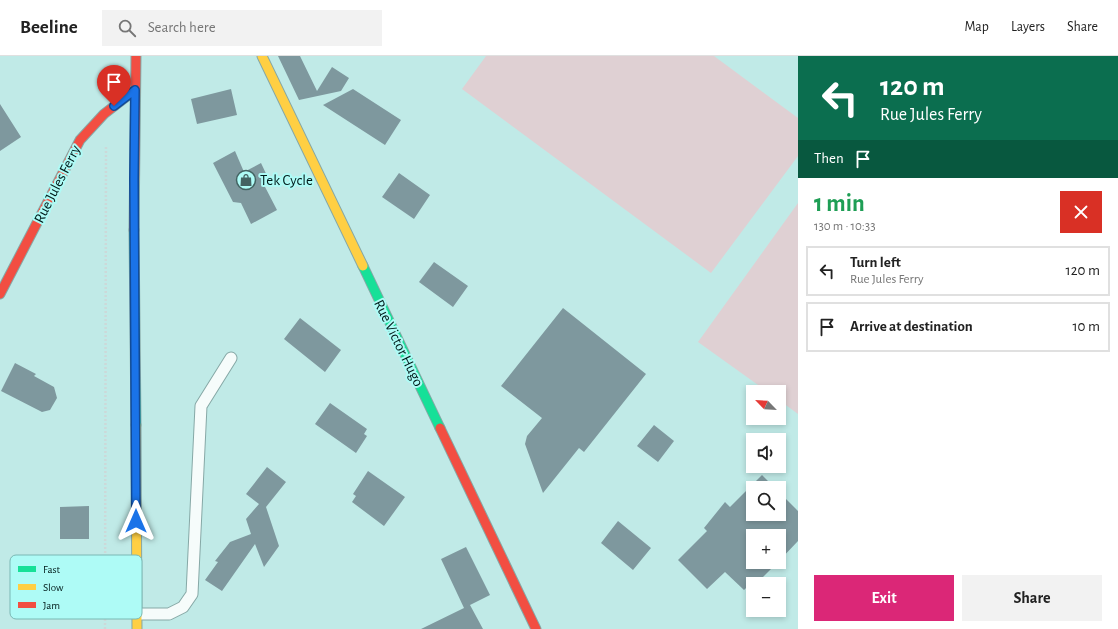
<!DOCTYPE html>
<meta charset="utf-8">
<style>
:root{--surface:#fff;--page:#f2f2f2;--text:#222;--muted:#767676;--line:#e0e0e0;--accent:#db2777}
body{margin:0;font-family:"Alegreya Sans",sans-serif;background:var(--page);color:var(--text);height:100vh;display:flex;flex-direction:column;font-size:15px;white-space:nowrap}
*{box-sizing:border-box;margin:0}
p{font-size:13px;color:var(--muted)}
.icon{flex:none;width:22px;height:22px;fill:none;stroke:currentColor;stroke-width:2;stroke-linecap:round;stroke-linejoin:round}
.map{position:relative;flex:1;overflow:hidden}
.side{display:flex;flex-direction:column;background:var(--surface);width:320px}
.side>*{flex:none}
.banner{background:#0b6e4f;color:#fff;overflow:hidden}
.needle{width:26px;rotate:295deg}
.tools{position:absolute;left:746px;top:329px;display:grid;gap:8px}
.tools a{display:grid;place-items:center;width:40px;height:40px;border-radius:0px;background:var(--surface);box-shadow:0 2px 6px #0003;font-size:20px}
.pin{position:absolute;display:grid;place-items:center;width:34px;height:34px;color:#fff;margin:-41px -17px;border-radius:50% 50% 50% 0;rotate:-45deg;box-shadow:0 0 4px #0007}
.pin .icon{rotate:45deg}
.me{position:absolute;width:44px;margin:-22px;rotate:0deg;stroke-linejoin:round;filter:drop-shadow(0 0 3px #0008)}
.turn{display:flex;align-items:center;gap:14px;height:84px;padding:0 16px;font-size:18px}
.turn .icon{width:52px;height:52px;stroke-width:2.5}
.turn b{display:block;font-size:28px;line-height:34px}
.then{display:flex;align-items:center;height:38px;padding:0 16px;background:#0003;gap:8px;font-size:15px}
.round{display:grid;place-items:center;flex:none;width:42px;height:42px;border-radius:0px;background:var(--page)}
.summary{display:flex;align-items:center;justify-content:space-between;height:68px;padding:0 16px}
h1{font-size:24px;font-weight:700;line-height:30px;color:#1e9e55}
.primary-button{display:flex;gap:8px;margin-top:auto;padding:8px 16px}
.primary-button a{flex:1;height:46px;border-radius:0px;background:var(--accent);color:#fff;font-size:16px;font-weight:700;line-height:46px;text-align:center}
.primary-button a+a{background:var(--page);color:var(--text)}
ul{padding:0;list-style:none}
li{display:flex;align-items:center;gap:12px;height:50px;margin:0 8px 6px;padding:0 8px;border:2px solid var(--line);border-radius:0px}
li div{flex:1}
li b{display:block;font-size:15px}
li em{font-style:normal}
header{display:flex;align-items:center;gap:24px;box-sizing:border-box;height:56px;padding:0 20px;background:var(--surface);border-bottom:1px solid var(--line)}
header strong{font-size:19px}
nav{display:flex;gap:22px;margin-inline-start:auto;font-size:14px}
.search{width:280px;height:36px;background:var(--page);display:flex;align-items:center;gap:10px;box-sizing:border-box;padding:0 14px;border-radius:0px;color:var(--muted);font-size:15px}
main{display:flex;flex:1;min-height:0}
.map>svg:first-child{display:block}
</style>
<header>
<strong>Beeline</strong>
<div class="search"><svg class="icon" aria-label="search" viewBox="0 0 24 24"><circle cx="10" cy="10" r="6"/><path d="M15 15l6 6"/></svg>Search here</div>
<nav><a>Map</a><a>Layers</a><a>Share</a></nav>
</header>
<main>
<div class="map">
<svg width="798" height="573" viewBox="0 0 798 573">
<rect width="100%" height="100%" fill="#c0eae7"/>
<!-- green -->
<path fill="#dfd0d3" d="M486 0H714L798 62V100L711 217 462 33Z
M798 147V358L779 344V336H768L698 286Z"/>
<!-- building -->
<path fill="#7e989e" d="M278 0H300L317 35 332 11 349 22 341 35 299 44Z
M231 33 237 59 197 68 191 43Z
M353 33 401 64 385 89 323 49Z
M0 48 21 81 0 95Z
M235 95 244 116 261 107 269 124 263 127 277 154 251 168 241 147 233 146 213 107Z
M399 117 430 139 414 163 382 141Z
M434 206 468 230 453 251 419 226Z
M563 252 646 318 584 396 579 392 543 437 525 388 527 380 542 362 501 330Z
M300 262 341 294 325 316 284 283Z
M15 307 36 318 34 320 54 331 57 342 50 354 42 356 1 335Z
M330 347 367 373 364 378 367 380 356 397 315 368Z
M654 369 674 385 658 406 637 390Z
M267 411 286 426 266 451 279 490 264 511 255 488 222 535 205 524 218 506 215 505 230 486 251 478 246 463 259 448 246 438Z
M368 415 405 441 384 470 352 446 356 440 353 438Z
M762 419 775 432H753V458H779V436L798 455V485L779 505V480H753V506H778L756 528H753L752 532 749 529 744 534 725 516 707 533 678 504 707 475 704 472 725 446 730 451Z
M89 450V483H60V451Z
M618 465 651 492 633 514 601 487Z
M466 491 490 539 470 549 483 573H421L464 552 441 503Z"/>
<g fill="none" stroke-linecap="round" stroke-linejoin="round">
<defs>
<path id="lane" d="M137 558H169L183 551 192 538 201 350 231 302"/>
<path id="fast" d="M134 174 136 369
M363 210 440 372"/>
<path id="slow" d="M262 0 363 210
M136 369 137 573"/>
<path id="jam" d="M134 174 136 0
M0 238 80 84 104 58 135 34
M440 372 536 573"/>
</defs>
<!-- lane casing -->
<use href="#lane" stroke="#86a8a6" stroke-width="13"/>
<!-- fast casing -->
<use href="#fast" stroke="#86a8a6" stroke-width="11"/>
<!-- slow casing -->
<use href="#slow" stroke="#86a8a6" stroke-width="11"/>
<!-- jam casing -->
<use href="#jam" stroke="#86a8a6" stroke-width="11"/>
<!-- path -->
<path stroke="#ccd9d9" stroke-width="2.5" stroke-dasharray="2 2" stroke-linecap="butt" d="M105 573 106 90"/>
<!-- lane -->
<use href="#lane" stroke="#f6fcfb" stroke-width="11"/>
<!-- fast -->
<use href="#fast" stroke="#16e098" stroke-width="9"/>
<!-- slow -->
<use href="#slow" stroke="#ffcf43" stroke-width="9"/>
<!-- jam -->
<use href="#jam" stroke="#f24e42" stroke-width="9"/>
</g>
<g fill="none" stroke-linecap="round" stroke-linejoin="round">
<defs>
<path id="route" d="M114 50 135 34 134 123 136 465"/>
</defs>
<!-- route casing -->
<use href="#route" stroke="#114b97" stroke-width="10"/>
<!-- route -->
<use href="#route" stroke="#1a73e8" stroke-width="7"/>
</g>
<!-- icons -->
<defs>
<symbol id="shop-ring" viewBox="-11 -11 22 22"><circle r="9.5" fill="#aefbf6" stroke="#436362" stroke-width="1.5"/><path d="M-5-2.5h2.3a2.7 3.5 0 0 1 5.4 0H5L5.5 6h-11ZM-1.5-2.5h3a1.5 2.3 0 0 0-3 0Z" fill="#436362"/></symbol>
</defs>
<g fill-rule="evenodd">
<use href="#shop-ring" x="235" y="113" width="22" height="22"/>
</g>
<g text-anchor="middle" stroke-width="4" stroke-linejoin="round" paint-order="stroke">
<!-- poi labels -->
<g font-size="15" fill="#001b1a" stroke="#aefbf6" text-anchor="start">
<text x="260" y="129">Tek Cycle</text>
</g>
<!-- street labels -->
<g font-size="15" fill="#001b1a" stroke="#aefbf6">
<text transform="translate(57 128) rotate(-63)" y="5">Rue Jules Ferry</text>
<text transform="translate(399 287) rotate(64)" y="5">Rue Victor Hugo</text>
</g>
</g>
<!-- legend -->
<rect x="10" y="499" width="132" height="64" rx="6" fill="#aefbf6" stroke="#7ab8b4" stroke-width="1"/>
<rect x="18" y="510" width="18" height="6" fill="#16e098"/>
<rect x="18" y="528" width="18" height="6" fill="#ffcf43"/>
<rect x="18" y="546" width="18" height="6" fill="#f24e42"/>
<g font-size="11" fill="#001b1a">
<text x="43" y="517">Fast</text>
<text x="43" y="535">Slow</text>
<text x="43" y="553">Jam</text>
</g>
</svg>
<div class="tools">
<a><svg class="needle" viewBox="-14 -14 28 28"><path d="M0-13l5 13h-10z" fill="#e53935"/><path d="M0 13l5-13h-10z" fill="#767676"/></svg></a>
<a><svg class="icon" aria-label="sound" viewBox="0 0 24 24"><path d="M4 9h4l5-4v14l-5-4H4zM17 9q2 3 0 6"/></svg></a>
<a><svg class="icon" aria-label="search" viewBox="0 0 24 24"><circle cx="10" cy="10" r="6"/><path d="M15 15l6 6"/></svg></a>
<a>+</a>
<a>−</a>
</div>
<div class="pin" style="left:114px;top:50px;background:#d93025"><svg class="icon" aria-label="arrive" viewBox="0 0 24 24"><path d="M6 21V4h12l-3 4 3 4H6"/></svg></div>
<svg class="me" style="left:136px;top:465px" viewBox="-20 -20 40 40"><path d="M0-17L14 15 0 8-14 15z" fill="#1a73e8" stroke="#fff" stroke-width="4"/></svg>
</div>
<section class="side">
<div class="banner">
<div class="turn"><svg class="icon" aria-label="left" viewBox="0 0 24 24"><path d="M17 20v-9H6M10 6l-5 5 5 5"/></svg><div><b>120 m</b>Rue Jules Ferry</div></div>
<div class="then">Then<svg class="icon" aria-label="arrive" viewBox="0 0 24 24"><path d="M6 21V4h12l-3 4 3 4H6"/></svg></div>
</div>
<div class="summary"><div><h1>1 min</h1><p>130 m · 10:33</p></div><a class="round" style="background:#d93025;color:#fff"><svg class="icon" aria-label="close" viewBox="0 0 24 24"><path d="M6 6l12 12M18 6L6 18"/></svg></a></div>
<ul>
<li><svg class="icon" aria-label="left" viewBox="0 0 24 24"><path d="M17 20v-9H6M10 6l-5 5 5 5"/></svg><div><b>Turn left</b><p>Rue Jules Ferry</p></div><em>120 m</em></li>
<li><svg class="icon" aria-label="arrive" viewBox="0 0 24 24"><path d="M6 21V4h12l-3 4 3 4H6"/></svg><div><b>Arrive at destination</b></div><em>10 m</em></li>
</ul>
<div class="primary-button"><a>Exit</a><a>Share</a></div>
</section>
</main>
